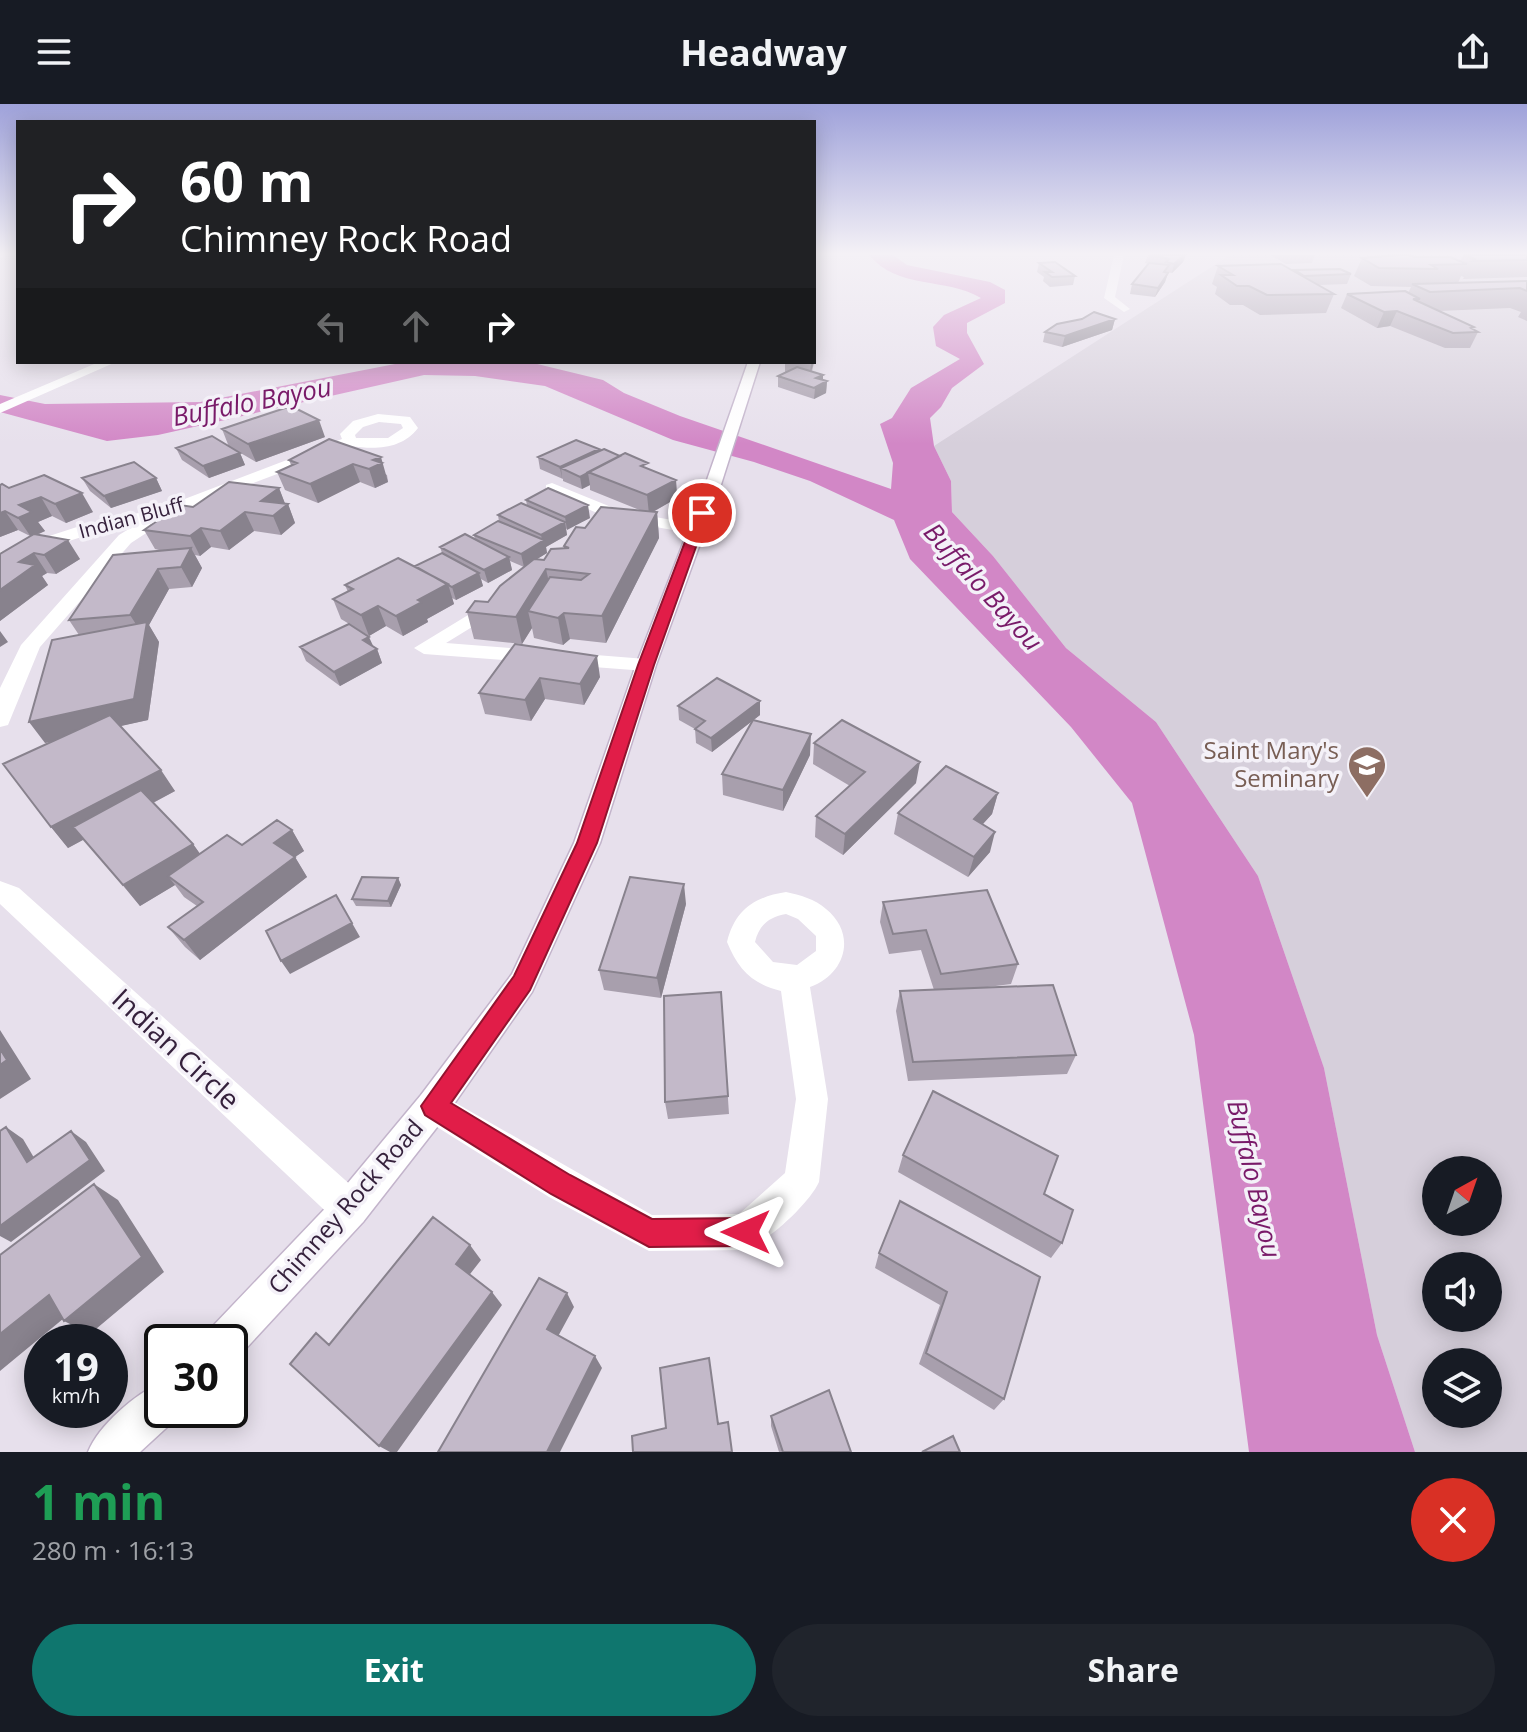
<!DOCTYPE html>
<meta charset="utf-8">
<style>
:root{--surface:#171b24;--page:#20242c;--text:#f1f3f6;--muted:#9ea1a6;--accent:#0f766e}
body{margin:0;font-family:"Open Sans",sans-serif;background:var(--page);color:var(--text);height:100vh;display:flex;flex-direction:column;font-size:30px;white-space:nowrap}
*{box-sizing:border-box;margin:0}
p{font-size:26px;color:var(--muted)}
.icon{flex:none;width:44px;height:44px;fill:none;stroke:currentColor;stroke-width:2;stroke-linecap:round;stroke-linejoin:round}
.map{position:relative;height:1348px;overflow:hidden}
.drawer{display:flex;flex-direction:column;background:var(--surface);flex:1}
.drawer>*{flex:none}
.top-card{position:absolute;left:16px;top:16px;width:800px;height:244px;border-radius:0px;box-shadow:0 4px 20px #0003;background:#202124;color:#fff;overflow:hidden}
.needle{width:52px;rotate:40deg}
.controls{position:absolute;left:1422px;top:1052px;display:grid;gap:16px}
.controls a{display:grid;place-items:center;width:80px;height:80px;border-radius:50%;background:var(--surface);box-shadow:0 4px 20px #0003;font-size:40px}
.speed{position:absolute;left:24px;top:1220px;display:flex;gap:16px;font-size:40px;font-weight:700;text-align:center}
.speed>*{display:grid;place-content:center;width:104px;height:104px;border-radius:50%;background:var(--surface);box-shadow:0 4px 20px #0003;line-height:1}
.speed small{font-size:20px;font-weight:400}
.speed .limit{border:4px solid #111;border-radius:12px;background:#fff;color:#111}
.pin{position:absolute;display:grid;place-items:center;width:68px;height:68px;color:#fff;margin:-34px;border:4px solid #fff;border-radius:50%;box-shadow:0 2px 8px #0007}
.me{position:absolute;width:88px;margin:-44px;rotate:270deg;stroke-linejoin:round;filter:drop-shadow(0 0 6px #0008)}
.turn{display:flex;align-items:center;gap:28px;height:168px;padding:0 32px;font-size:36px}
.turn .icon{width:104px;height:104px;stroke-width:2.5}
.turn b{display:block;font-size:56px;line-height:68px}
.lanes{display:flex;align-items:center;height:76px;padding:0 32px;background:#0003;justify-content:center;gap:40px;direction:ltr}
.lanes .off{opacity:.35}
.round{display:grid;place-items:center;flex:none;width:84px;height:84px;border-radius:42px;background:var(--page)}
.headline{display:flex;align-items:center;justify-content:space-between;height:136px;padding:0 32px}
h1{font-size:48px;font-weight:700;line-height:60px;color:#1e9e55}
.primary-button{display:flex;gap:16px;margin-top:auto;padding:16px 32px}
.primary-button a{flex:1;height:92px;border-radius:48px;background:var(--accent);color:#fff;font-size:32px;font-weight:700;line-height:92px;text-align:center}
.primary-button a+a{background:var(--page);color:var(--text)}
header{display:flex;justify-content:space-between;align-items:center;height:104px;padding:0 32px;background:var(--surface);font-size:36px;font-weight:700}
.map>svg:first-child{display:block}
</style>
<header><svg class="icon" aria-label="menu" viewBox="0 0 24 24"><path d="M4 6h16M4 12h16M4 18h16"/></svg>Headway<svg class="icon" aria-label="share" viewBox="0 0 24 24"><path d="M12 15V3M7 8l5-5 5 5M5 13v7h14v-7"/></svg></header>
<div class="map">
<svg width="1527" height="1348" viewBox="0 0 1527 1348">
<rect width="100%" height="100%" fill="#e7e0ec"/>
<!-- built -->
<path fill="#d6cfdb" fill-rule="evenodd" d="M1230 151H1527V1348H1415L1377 1231 1324 964 1258 772 1156 618 1066 544 993 452 952 408 951 377 934 342ZM1436 1066H1488V1118H1436ZM1436 1162H1488V1214H1436ZM1436 1258H1488V1310H1436Z"/>
<!-- water -->
<path fill="#d287c6" d="M869 151H893L907 161 990 178 1005 186V199L967 219V229L984 260 952 284 941 303 930 314 934 342 951 377 952 408 993 452 1066 544 1156 618 1258 772 1324 964 1377 1231 1415 1348H1249L1194 931 1132 699 1071 623 910 455 894 416 810 377 754 358 673 336 545 282 475 272 424 271 158 331 107 337 0 308V291L45 300 200 298 395 260 529 258 603 276 624 289 680 312 891 385 893 359 880 320 892 314 911 284 960 255 936 242 933 223 944 211 981 194C946 173 898 186 869 151Z"/>
<g fill="none" stroke-linecap="round" stroke-linejoin="round">
<defs>
<path id="secondary" d="M748 258H760L717 393 656 561 600 739 532 888 445 1013 363 1118 239 1252 230 1256V1238H205L211 1224 337 1092 421 991 512 870 574 739 636 561 701 393Z
M162 1278V1306H180L177 1314 140 1348H88C99 1321 135 1290 162 1278Z"/>
</defs>
<!-- secondary casing -->
<use href="#secondary" stroke="#c3b4cb" stroke-width="3"/>
<!-- street -->
<path fill="#fff" fill-rule="evenodd" d="M0 151H7L0 154Z
M1114 151H1124L1115 193 1130 205 1124 208 1104 194Z
M99 258H116L0 309V300Z
M378 310 410 313 418 324C402 345 376 346 351 342L161 414 160 420 131 439 40 543 8 621 0 623V584L21 541 119 431 137 420 91 430 0 459V448L80 422 161 404 342 335 340 330 353 317ZM379 318 401 320 403 324 388 334H356L355 331 363 323Z
M552 379 621 407 695 420 704 425 695 430 611 415 546 387V381Z
M496 494 506 500 503 504 446 539 646 555 656 561 646 567 424 550 414 544Z
M0 777 19 784 363 1092 368 1105 363 1118 350 1123 337 1118 0 800Z
M786 788C800 791 815 795 826 805 857 830 846 870 810 883L828 995 819 1078C809 1100 768 1137 746 1146L649 1147 549 1093 421 1013 417 1002 421 991 433 986 652 1111 739 1110 785 1069 796 995 781 887C752 880 738 865 727 838 735 806 754 793 786 788ZM786 810 798 815 816 832V847L797 861 773 858 755 838C759 821 769 813 786 810Z"/>
<!-- secondary -->
<use href="#secondary" fill="#fff" fill-rule="evenodd"/>
</g>
<!-- wall -->
<path fill="#a89fad" d="M1148 151H1191H1185L1183 158 1172 169 1167 168 1168 169 1165 178 1155 193 1130 190 1132 180 1148 160 1145 159Z
M1270 151H1315L1312 159 1286 160Z
M1463 151H1527V173L1463 175 1464 173 1461 172 1458 179 1527 177V217L1518 213 1521 208 1510 204 1438 207 1478 228 1470 244H1445L1390 222 1377 224 1341 204 1347 190 1408 189 1411 183 1371 182 1354 172 1362 154 1460 157Z
M1039 159 1075 172 1073 181 1050 183 1043 177 1044 173 1037 168Z
M1218 162 1294 167 1351 170 1347 180 1318 181 1334 190 1326 209 1260 211 1243 201H1230L1215 190 1217 183 1212 180Z
M1115 215 1112 226 1062 243 1043 238 1045 228Z
M815 255 812 267 823 276 827 277 826 289 814 295 778 283V272L785 268V258Z
M222 325 325 333 256 358 232 344 240 349 245 361 209 374 182 356 176 344 229 343Z
M329 335 387 371 388 378 375 384 360 378 318 399 285 386 277 368 291 361 289 356Z
M599 347 676 376 677 394 653 408H657L659 434 606 539 570 535 563 541 534 534 532 524 522 540 474 535 467 508 488 498 524 463 510 457 512 466 488 479 481 475 483 482 456 496 452 494 454 500 427 515 428 518 403 532 386 522 369 532 341 515 333 495 348 488 345 481 415 463 442 449 440 443 475 436 474 431 499 418 498 411 527 402 526 396 590 414 566 425 567 431 546 443 547 449 537 455 544 456 564 444V442L585 424 642 407 590 386V381L582 385 563 377V375L540 365 538 353Z
M82 374H156L162 387 111 404 90 387Z
M0 381 93 408 66 419 52 412 38 418 45 427 37 431 80 455 56 470 47 469 42 472 48 481 0 517V450L30 432 18 426 0 433Z
M279 384 285 400H288L295 419 281 431 254 427 229 446 211 443 200 452 195 451 202 464 192 483 169 485 149 521 159 538 148 616 120 622 175 687 153 699 193 740 200 750 242 741 292 726 304 747 295 753 307 773 200 856 185 843 168 823 197 802 184 793 175 781 140 802 84 735 68 744 51 723 53 637 45 639 79 531 69 516 163 447 155 445 144 426 193 403Z
M515 540 600 573 584 601 545 595 531 617 485 610 479 589Z
M300 543H373L377 545 382 559 340 582 306 557Z
M760 597V611L712 648 696 639 695 625 679 616 678 602Z
M814 639 916 679 843 751 815 733 816 712 850 682 813 660Z
M810 651 783 707 723 691 722 670Z
M998 689 992 710 983 720 990 748 968 773 894 730 898 709Z
M398 774 401 781 391 803 356 802 352 795Z
M883 798 1018 860 1011 880 980 884 1076 951 1067 970 908 977 896 907 900 887 934 886 921 846 889 850 880 818Z
M686 800 661 894 604 886 599 866Z
M721 888 729 1010 668 1015 665 998Z
M903 1051 1062 1139 1051 1154 898 1068Z
M900 1097 1004 1295 994 1306 919 1260 940 1201 875 1164 879 1149Z
M771 1312 851 1348H779L771 1322Z"/>
<!-- shaded-wall -->
<path fill="#88828d" d="M1184 151H1186L1183 158 1172 169 1174 160Z
M1168 169 1165 178 1155 193 1158 184Z
M1397 207 1390 222 1377 224 1384 208Z
M1115 215 1112 226 1062 243 1065 232Z
M816 244 815 255 810 270 811 260V258H814V250Z
M823 271V279L827 277 826 289 814 295 816 274Z
M319 316 325 333 256 358 248 340Z
M599 345 600 357 561 364 562 375 560 363Z
M240 349 245 361 209 374 203 362Z
M381 353 388 378 375 384 369 365 373 356Z
M353 360 360 378 318 399 310 380Z
M588 369 590 381 582 385 580 373Z
M156 374 162 387 111 404 104 392Z
M676 376 677 394 649 410 647 391Z
M279 384 286 402 288 400 295 419 281 431 273 412 261 397Z
M82 389 93 408 66 419 55 400Z
M41 393 52 412 38 418 45 427 31 433 18 414 19 401Z
M588 401 590 414 567 426 565 413Z
M5 407 18 426 0 433V409Z
M245 408 254 427 229 446 220 427Z
M657 408 659 434 606 539 602 512Z
M565 418 567 431 546 443 547 449 524 463 521 450 542 437 541 431Z
M201 424 211 443 200 452 190 432Z
M68 436 80 455 56 470 44 451Z
M191 444 202 464 192 483 181 463Z
M34 449 47 469 42 472 48 481 0 517V486L19 458Z
M509 453 512 466 488 479 484 466Z
M158 465 169 485 149 521 159 538 148 616 45 639 29 618 143 531 130 511Z
M546 465 552 492 528 507 532 524 522 540 516 513Z
M479 469 483 482 456 496 452 483Z
M448 480 454 500 427 515 428 518 403 532 396 512 418 496Z
M378 502 386 522 369 532 361 511Z
M564 509 570 535 563 541 558 514Z
M0 527 8 538 0 543Z
M369 533 375 546 377 545 382 559 340 582 334 568 363 536Z
M597 552 600 573 584 601 580 580Z
M540 574 545 595 531 617 525 596Z
M760 597V611L712 648 711 634Z
M811 630 810 651 783 707V686Z
M920 658 916 679 843 751 845 730Z
M161 666 175 687 68 744 51 723Z
M998 689 992 710 968 736 974 715Z
M292 726 304 747 295 753 307 773 200 856 184 836 274 739Z
M995 728 990 748 968 773 974 753Z
M193 740 208 761 168 772 175 781 140 802 123 781Z
M398 774 401 781 391 803 388 797Z
M684 780 686 800 661 894 657 874Z
M352 819 360 833 290 870 281 857Z
M0 926 31 975 0 995Z
M6 1023 23 1035 43 1069 27 1058Z
M71 1027 86 1038 105 1067 11 1138 0 1132V1122Z
M94 1080 118 1096 164 1168 90 1230 64 1217Z
M470 1141 481 1156 467 1174 456 1160Z
M492 1188 502 1201 397 1348H390L379 1342Z
M567 1189 574 1203 555 1238 547 1225Z
M49 1191 75 1205 0 1267V1230Z
M595 1252 602 1264 560 1348H547Z"/>
<!-- building -->
<path fill="#c3b9c9" stroke="#88828d" stroke-width="2" d="M1151 151H1184L1174 160 1166 158 1169 155Z
M1400 151H1409L1414 153H1450L1467 160 1431 161 1438 165 1379 164 1362 154Z
M1464 151H1527V156L1472 157 1475 155Z
M1055 158 1075 172 1052 173 1045 168H1052L1039 159Z
M1149 159 1169 161 1164 168 1168 169 1158 184 1132 180Z
M1281 160 1334 190 1267 191 1249 182H1237L1221 171H1233L1218 162Z
M1340 165 1351 170 1304 172 1295 166Z
M1527 177V187L1520 184 1430 188 1412 180Z
M1405 187 1420 195H1413L1474 223 1471 224 1478 228 1453 229 1397 207 1384 208 1347 190Z
M1094 208 1115 215 1065 232 1045 228 1057 220 1082 215Z
M797 263 823 271 816 274 827 277 814 284 778 272Z
M291 302 319 316 248 340 222 325Z
M212 332 240 349 203 362 176 344Z
M329 335 381 353 373 356 382 359 369 365 353 360 310 380 277 368 297 359 289 356Z
M576 336 599 345 560 363 538 353Z
M604 345 620 352 580 373 561 364Z
M625 349 648 359 641 362 676 376 647 391 588 368Z
M134 358 156 374 104 392 82 374Z
M44 371 82 389 55 400 41 393 19 401 32 408 18 414 5 407 0 409V381L2 380 9 384Z
M229 378 279 384 261 397 288 400 273 412 245 408 220 427 201 424 190 432 144 426 180 401 193 403Z
M548 384 588 401 565 413 526 396Z
M521 399 565 418 541 431 498 411Z
M601 403 657 408 602 512 564 509 558 514 528 507 550 473 581 476 589 470 546 465 516 513 467 508 475 497 488 498 500 482 534 455 544 456 551 445 569 444 564 442 576 423 585 424Z
M498 417 544 436 521 450 474 431Z
M34 430 68 436 44 451 34 449 19 458 35 461 0 486V450Z
M465 430 509 453 484 466 440 443Z
M191 444 181 463 158 465 130 511 69 516 113 451Z
M442 449 479 469 452 483 415 462Z
M398 454 448 480 418 496 422 498 396 512 378 502 361 511 333 495 353 485 345 481Z
M147 518 134 595 29 618 52 536Z
M349 520 369 533 363 536 377 545 334 568 300 543Z
M515 540 597 552 580 580 540 574 525 596 479 589Z
M717 574 760 597 711 634 695 625 705 617 678 602Z
M110 611 161 666 51 723 3 660Z
M753 616 811 630 783 686 722 670Z
M842 616 920 658 845 730 816 712 865 668 814 639Z
M946 662 998 689 974 715 995 728 974 753 898 709Z
M141 686 193 740 123 781 73 723Z
M277 716 292 726 274 739 295 753 184 836 168 823 203 798 168 772 227 731 242 741Z
M362 773 398 774 388 797 352 795Z
M630 773 684 780 657 874 599 866Z
M987 786 1018 860 941 870 926 826 893 830 883 798Z
M336 791 352 819 281 857 266 827Z
M1053 881 1076 951 913 958 900 887Z
M721 888 728 992 665 998 664 892Z
M0 945 7 956 0 961Z
M933 987 1058 1052 1044 1090 1073 1106 1062 1139 903 1051Z
M6 1023 27 1058 71 1027 90 1056 0 1122V1027Z
M94 1080 142 1153 64 1217 49 1191 0 1230V1151Z
M900 1097 1040 1173 1004 1295 926 1249 947 1188 879 1149Z
M433 1113 470 1141 456 1160 492 1188 379 1342 290 1260 316 1229 329 1241Z
M539 1174 567 1189 547 1225 595 1252 547 1348H438Z
M709 1254 718 1320 728 1318 732 1348H633L632 1332 666 1324 660 1264Z
M829 1286 851 1348H783L771 1312Z
M953 1332 960 1348H922Z"/>
<!-- sky -->
<linearGradient id="sky" x2="0" y2="1"><stop stop-color="#9fa2da"/><stop offset="0.44" stop-color="#f4f1f6"/><stop offset="1" stop-color="#f4f1f6" stop-opacity="0"/></linearGradient>
<rect width="1527" height="340" fill="url(#sky)"/>
<!-- route -->
<path fill="#e11d48" stroke="#92132f" stroke-width="2" d="M702 405 708 409 654 561 597 739 530 886 451 999 570 1071 652 1115 746 1114 756 1118 760 1128 756 1138 746 1142 649 1143 551 1090 425 1011 421 1002 514 872 577 739 638 561 696 409Z"/>
<!-- icons -->
<defs>
<symbol id="school-pin" viewBox="-11 -11 22 30"><path d="M0 17L-7.5 6A9.5 9.5 0 1 1 7.5 6Z" fill="#8d6e63" stroke="#f4f1f8"/><path d="M0-5L7-2L0 1L-7-2ZM-4 1L0 2.5L4 1V4Q0 6-4 4Z" fill="#fff"/></symbol>
</defs>
<g fill-rule="evenodd">
<use href="#school-pin" x="1345" y="639" width="44" height="60"/>
</g>
<g text-anchor="middle" stroke-width="7" stroke-linejoin="round" paint-order="stroke">
<!-- far-street labels -->
<g font-size="20" fill="#35213c" stroke="#f4f1f8">
<text transform="translate(131 414) rotate(-15)" y="7">Indian Bluff</text>
</g>
<!-- education labels -->
<g font-size="24" fill="#785e54" stroke="#f4f1f8" text-anchor="end">
<text x="1339" y="655">Saint Mary's<tspan x="1339" dy="28">Seminary</tspan></text>
</g>
<!-- street labels -->
<g font-size="24" fill="#35213c" stroke="#f4f1f8">
<text transform="translate(346 1103) rotate(-49)" y="8">Chimney Rock Road</text>
</g>
<!-- water labels -->
<g font-size="26" font-style="italic" fill="#791a69" stroke="#f4f1f8">
<text transform="translate(252 298) rotate(-11)" y="9">Buffalo Bayou</text>
<text transform="translate(983 483) rotate(48)" y="9">Buffalo Bayou</text>
<text transform="translate(1254 1075) rotate(77)" y="9">Buffalo Bayou</text>
</g>
<!-- near-street labels -->
<g font-size="28" fill="#35213c" stroke="#f4f1f8">
<text transform="translate(176 945) rotate(43)" y="10">Indian Circle</text>
</g>
</g>
</svg>
<div class="controls">
<a><svg class="needle" viewBox="-14 -14 28 28"><path d="M0-13l5 13h-10z" fill="#e53935"/><path d="M0 13l5-13h-10z" fill="#9ea1a6"/></svg></a>
<a><svg class="icon" aria-label="sound" viewBox="0 0 24 24"><path d="M4 9h4l5-4v14l-5-4H4zM17 9q2 3 0 6"/></svg></a>
<a><svg class="icon" aria-label="layers" viewBox="0 0 24 24"><path d="M12 4l9 5-9 5-9-5zM3 14l9 5 9-5"/></svg></a>
</div>
<div class="speed"><div>19<small>km/h</small></div><div class="limit">30</div></div>
<div class="pin" style="left:702px;top:409px;background:#d93025"><svg class="icon" aria-label="arrive" viewBox="0 0 24 24"><path d="M6 21V4h12l-3 4 3 4H6"/></svg></div>
<svg class="me" style="left:746px;top:1128px" viewBox="-20 -20 40 40"><path d="M0-17L14 15 0 8-14 15z" fill="#e11d48" stroke="#fff" stroke-width="4"/></svg>
<div class="top-card">
<div class="turn"><svg class="icon" aria-label="right" viewBox="0 0 24 24"><path d="M7 20v-9h11M14 6l5 5-5 5"/></svg><div><b>60 m</b>Chimney Rock Road</div></div>
<div class="lanes"><svg class="icon off" aria-label="left" viewBox="0 0 24 24"><path d="M17 20v-9H6M10 6l-5 5 5 5"/></svg><svg class="icon off" aria-label="ahead" viewBox="0 0 24 24"><path d="M12 20V5M6 11l6-6 6 6"/></svg><svg class="icon" aria-label="right" viewBox="0 0 24 24"><path d="M7 20v-9h11M14 6l5 5-5 5"/></svg></div>
</div>
</div>
<section class="drawer">
<div class="headline"><div><h1>1 min</h1><p>280 m · 16:13</p></div><a class="round" style="background:#d93025;color:#fff"><svg class="icon" aria-label="close" viewBox="0 0 24 24"><path d="M6 6l12 12M18 6L6 18"/></svg></a></div>
<div class="primary-button"><a>Exit</a><a>Share</a></div>
</section>
